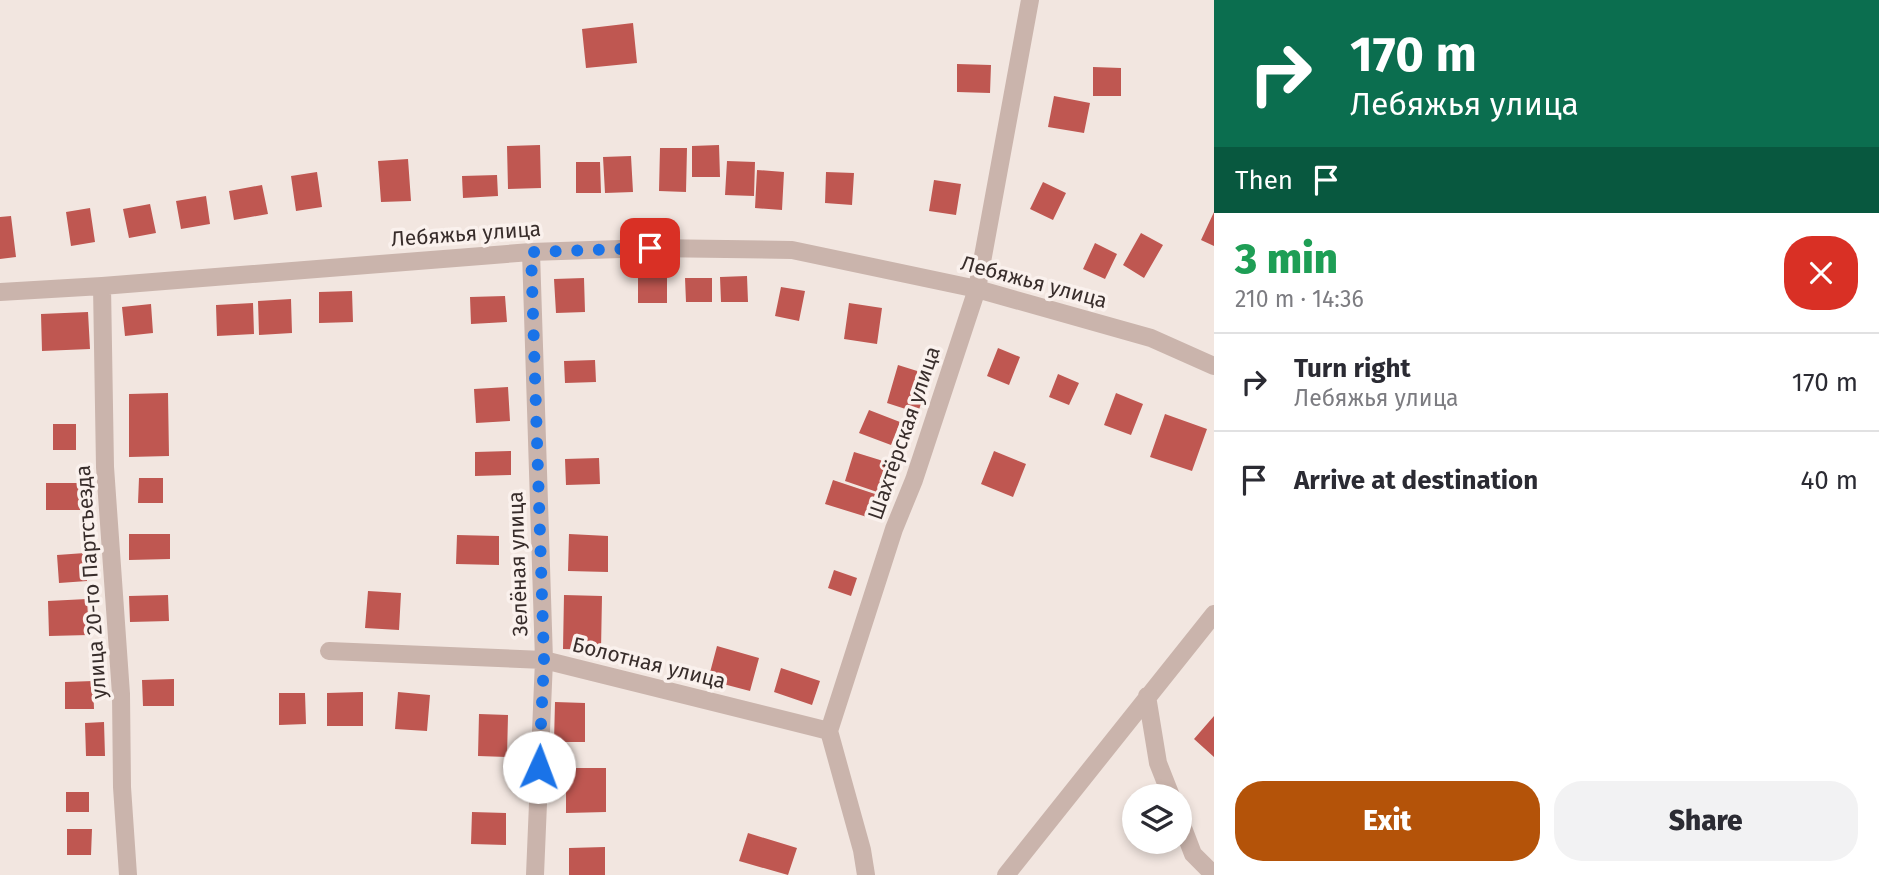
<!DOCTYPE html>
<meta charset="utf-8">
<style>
:root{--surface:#fff;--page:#f2f2f3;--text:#2b2b33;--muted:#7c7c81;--line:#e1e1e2;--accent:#b45309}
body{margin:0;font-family:"Fira Sans",sans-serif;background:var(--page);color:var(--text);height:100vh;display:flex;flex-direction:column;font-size:26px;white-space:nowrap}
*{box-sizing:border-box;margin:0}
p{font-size:23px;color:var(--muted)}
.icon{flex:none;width:38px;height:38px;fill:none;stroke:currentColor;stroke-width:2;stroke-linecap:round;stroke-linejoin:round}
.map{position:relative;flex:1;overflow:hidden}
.details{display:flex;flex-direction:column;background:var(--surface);width:665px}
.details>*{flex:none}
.hud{background:#0b6e4f;color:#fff;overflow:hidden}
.controls{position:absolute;left:1122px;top:784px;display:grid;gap:14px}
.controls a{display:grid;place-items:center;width:70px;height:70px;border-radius:50%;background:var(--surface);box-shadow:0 4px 10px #0003;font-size:35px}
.pin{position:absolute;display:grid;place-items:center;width:60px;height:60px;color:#fff;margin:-30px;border-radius:14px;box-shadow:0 4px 10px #0006}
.me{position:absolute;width:77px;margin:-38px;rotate:2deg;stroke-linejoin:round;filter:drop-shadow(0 0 5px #0008)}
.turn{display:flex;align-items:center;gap:24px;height:147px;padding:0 21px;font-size:32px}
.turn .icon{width:91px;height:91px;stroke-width:2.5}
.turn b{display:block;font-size:49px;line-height:60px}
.then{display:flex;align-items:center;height:66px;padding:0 21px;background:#0003;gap:14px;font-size:26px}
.round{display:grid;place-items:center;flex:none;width:74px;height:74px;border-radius:28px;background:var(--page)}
.summary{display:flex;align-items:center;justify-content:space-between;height:119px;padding:0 21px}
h1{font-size:42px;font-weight:800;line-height:52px;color:#1e9e55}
.action{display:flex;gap:14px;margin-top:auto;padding:14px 21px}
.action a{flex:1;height:80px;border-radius:28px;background:var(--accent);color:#fff;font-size:28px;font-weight:800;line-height:80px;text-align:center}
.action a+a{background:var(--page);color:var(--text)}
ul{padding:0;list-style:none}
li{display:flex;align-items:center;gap:21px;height:98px;padding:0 21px;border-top:2px solid var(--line)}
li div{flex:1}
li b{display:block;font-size:26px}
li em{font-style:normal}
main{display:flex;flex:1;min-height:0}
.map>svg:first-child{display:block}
</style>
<main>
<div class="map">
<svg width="1214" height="875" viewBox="0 0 1214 875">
<rect width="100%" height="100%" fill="#f2e6e0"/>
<!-- building -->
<path fill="#bf5751" d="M633 23 637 63 586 68 582 29Z
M957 64 991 65 990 93 957 92Z
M1093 67 1121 68V96H1093Z
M1054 96 1090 103 1084 133 1048 127Z
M540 145 541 188 508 189 507 146Z
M719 145 720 177H692V146Z
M660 148H687L686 192 659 191Z
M631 156 633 192 605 193 603 157Z
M408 159 411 201 381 202 378 161Z
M727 161 755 162 754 196 725 195Z
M576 162H600L601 193H576Z
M757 170 784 172 782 210 755 208Z
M317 172 322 207 296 211 291 176Z
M826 172 854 173 852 205 825 203Z
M497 175 498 196 463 198 462 176Z
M934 180 961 184 956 215 929 211Z
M1043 182 1066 193 1053 220 1030 209Z
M262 185 268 214 234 220 229 191Z
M206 196 210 224 181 229 176 201Z
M150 204 156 233 129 238 123 209Z
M90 208 95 242 71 246 66 212Z
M1214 212V246L1201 240Z
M11 216 16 257 0 259V217Z
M1141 233 1163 245 1144 278 1123 265Z
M1095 243 1117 254 1105 279 1083 269Z
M638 276H667V303H638Z
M747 276 748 302H721L720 277Z
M584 278 585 312 556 313 554 279Z
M685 278H712V302H686Z
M781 287 805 291 799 321 775 316Z
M352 291 353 322 319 323V292Z
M505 296 507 322 471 324 470 297Z
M291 299 292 333 259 335 258 301Z
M253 303 254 334 217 336 216 305Z
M849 303 882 308 877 344 844 339Z
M151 304 153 333 125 336 122 307Z
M88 312 90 349 42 351 41 314Z
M998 348 1020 357 1009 385 987 376Z
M595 360 596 382 565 383 564 361Z
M898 365 930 375 918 413 887 403Z
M1058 374 1079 383 1069 405 1049 397Z
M508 387 510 421 476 423 474 389Z
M168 393 169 456 129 457V394Z
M1116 393 1143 404 1131 435 1104 425Z
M869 410 900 422 891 445 859 433Z
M1165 414 1207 429 1192 471 1150 457Z
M53 424H76V450H53Z
M511 451V475L475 476V452Z
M994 451 1026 464 1013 497 981 484Z
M854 452 893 464 883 494 845 481Z
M599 458 600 484 566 485 565 459Z
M139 478H163V503H138Z
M833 480 875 494 867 517 825 504Z
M46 483H80V510H46Z
M129 534H170V559L129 560Z
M569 534 608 536V572L568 571Z
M457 535 499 536V565L456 564Z
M85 553 87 581 59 583 57 555Z
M834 570 857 578 851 596 828 588Z
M368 591 401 593 399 630 365 628Z
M168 595 169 621 130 622 129 596Z
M564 595 602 596 601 650 563 649Z
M87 599 89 635 49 636 48 601Z
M717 646 759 658 750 691 708 680Z
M781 668 820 681 812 705 774 692Z
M174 679V706H143L142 680Z
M93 681 94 709H65V682Z
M363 692V726H327V693Z
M398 692 430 695 427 731 395 729Z
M279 693H305L306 724 279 725Z
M555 702 585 703V742H554Z
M479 714 508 715 507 757 478 756Z
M1214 716V757L1194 739Z
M104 722 105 756H86L85 723Z
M566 768H606V812L566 813Z
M66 792H89V812H66Z
M472 812 506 813V845L471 844Z
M67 829H92L91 855H67Z
M748 833 797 848 788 875 739 861Z
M605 847V875H569V848Z"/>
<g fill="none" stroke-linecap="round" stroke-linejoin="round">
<!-- minor -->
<path stroke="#cab4ac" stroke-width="18" d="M531 252 544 660 535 875
M102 286 105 467 121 694 122 787 128 875
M0 292 102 286 531 252 650 248 792 250 977 289 1151 338 1214 366
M329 651 544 660 829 731
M1147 696 1158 763 1171 796
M1180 820 1193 854 1214 875
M866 875 862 850 829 731 894 529 914 480 977 289 1030 0
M1006 875 1214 614"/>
</g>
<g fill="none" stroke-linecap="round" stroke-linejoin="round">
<!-- route -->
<path stroke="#1a73e8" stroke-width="12" stroke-dasharray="0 21.6" d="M539 767 544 660 531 252 650 248"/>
</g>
<g text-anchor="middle" stroke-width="7" stroke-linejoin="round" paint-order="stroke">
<!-- street labels -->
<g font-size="21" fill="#382d2b" stroke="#faf1ed">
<text transform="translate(466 234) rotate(-4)" y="7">Лебяжья улица</text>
<text transform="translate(1034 282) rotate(15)" y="7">Лебяжья улица</text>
<text transform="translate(904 433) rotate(-71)" y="7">Шахтёрская улица</text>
<text transform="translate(518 564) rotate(-92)" y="7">Зелёная улица</text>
<text transform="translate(91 582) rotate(-94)" y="7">улица 20-го Партсъезда</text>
<text transform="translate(649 663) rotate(14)" y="7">Болотная улица</text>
</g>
</g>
</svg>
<div class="controls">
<a><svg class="icon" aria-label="layers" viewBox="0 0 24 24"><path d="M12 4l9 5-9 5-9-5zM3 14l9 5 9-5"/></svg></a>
</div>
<div class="pin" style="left:650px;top:248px;background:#d93025"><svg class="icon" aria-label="arrive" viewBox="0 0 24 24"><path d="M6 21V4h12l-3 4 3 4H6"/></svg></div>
<svg class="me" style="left:539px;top:767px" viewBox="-20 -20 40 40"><circle r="19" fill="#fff"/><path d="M0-13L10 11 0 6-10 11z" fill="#1a73e8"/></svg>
</div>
<section class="details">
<div class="hud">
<div class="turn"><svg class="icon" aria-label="right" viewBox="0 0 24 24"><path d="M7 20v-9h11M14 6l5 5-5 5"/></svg><div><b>170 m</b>Лебяжья улица</div></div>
<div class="then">Then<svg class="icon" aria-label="arrive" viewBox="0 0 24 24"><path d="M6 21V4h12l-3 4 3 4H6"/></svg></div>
</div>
<div class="summary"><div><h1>3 min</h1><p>210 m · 14:36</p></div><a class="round" style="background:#d93025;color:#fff"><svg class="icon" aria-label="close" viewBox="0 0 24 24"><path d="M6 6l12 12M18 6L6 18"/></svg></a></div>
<ul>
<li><svg class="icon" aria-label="right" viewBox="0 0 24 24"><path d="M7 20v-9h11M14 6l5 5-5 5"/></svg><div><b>Turn right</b><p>Лебяжья улица</p></div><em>170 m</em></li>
<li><svg class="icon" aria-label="arrive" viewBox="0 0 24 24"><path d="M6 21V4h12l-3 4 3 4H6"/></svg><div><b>Arrive at destination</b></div><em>40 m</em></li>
</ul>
<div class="action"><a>Exit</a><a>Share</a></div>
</section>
</main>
